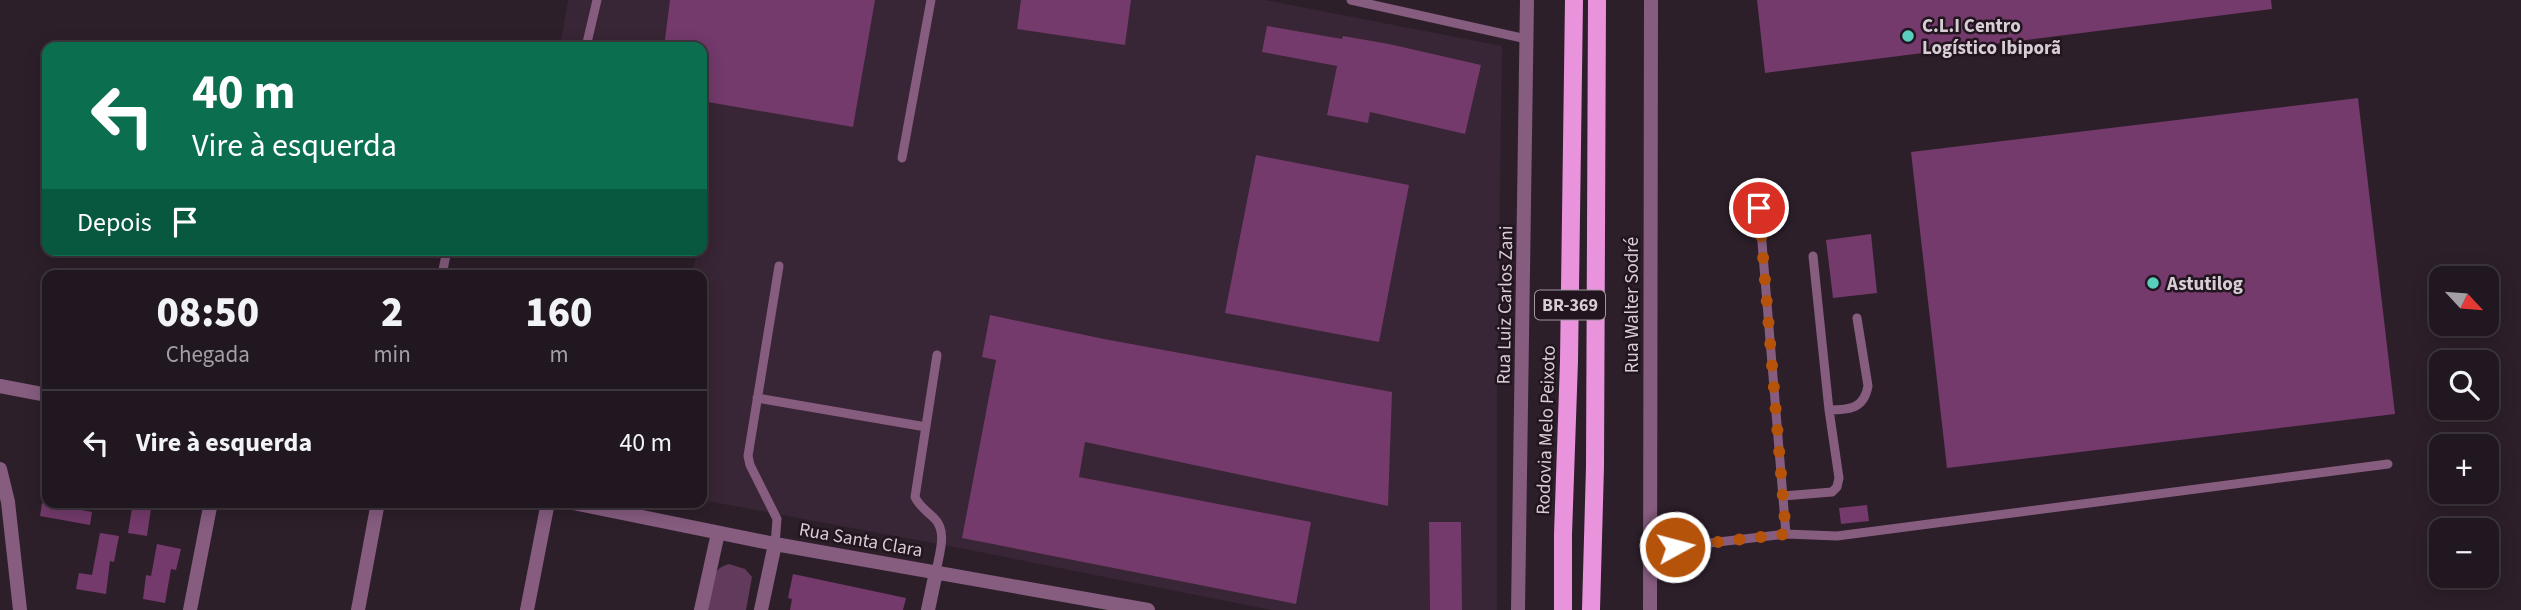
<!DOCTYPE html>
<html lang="pt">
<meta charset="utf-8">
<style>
:root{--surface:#211720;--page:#2d242d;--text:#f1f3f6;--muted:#a29fa5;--line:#3e363e}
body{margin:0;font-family:"Source Sans 3",sans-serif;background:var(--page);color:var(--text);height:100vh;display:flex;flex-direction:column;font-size:26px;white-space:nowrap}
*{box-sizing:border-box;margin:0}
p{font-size:23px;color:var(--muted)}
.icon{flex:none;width:38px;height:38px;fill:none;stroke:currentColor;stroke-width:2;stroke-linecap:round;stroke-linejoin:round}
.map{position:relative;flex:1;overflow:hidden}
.side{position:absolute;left:42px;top:270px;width:665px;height:238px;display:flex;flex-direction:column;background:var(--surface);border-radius:14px;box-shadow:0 4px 18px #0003,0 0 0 2px var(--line)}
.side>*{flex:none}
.hud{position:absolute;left:42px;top:42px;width:665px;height:214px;border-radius:14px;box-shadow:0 4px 18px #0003,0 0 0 2px var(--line);background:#0b6e4f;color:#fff;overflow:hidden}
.needle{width:46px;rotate:116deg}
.tools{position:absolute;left:2429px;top:266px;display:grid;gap:14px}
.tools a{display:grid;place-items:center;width:70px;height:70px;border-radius:14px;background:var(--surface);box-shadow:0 4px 18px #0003,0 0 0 2px var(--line);font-size:35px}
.pin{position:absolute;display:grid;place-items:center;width:60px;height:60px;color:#fff;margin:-30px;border:4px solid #fff;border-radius:50%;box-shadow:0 2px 7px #0007}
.me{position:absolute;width:77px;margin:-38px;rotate:83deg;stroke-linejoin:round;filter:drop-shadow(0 0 5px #0008)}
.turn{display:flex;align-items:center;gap:24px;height:147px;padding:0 35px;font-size:32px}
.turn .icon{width:91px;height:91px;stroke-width:2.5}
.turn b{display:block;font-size:49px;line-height:60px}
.then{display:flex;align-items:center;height:66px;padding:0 35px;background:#0003;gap:14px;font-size:26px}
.eta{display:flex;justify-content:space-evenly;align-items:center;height:119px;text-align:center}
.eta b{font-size:42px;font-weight:800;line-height:49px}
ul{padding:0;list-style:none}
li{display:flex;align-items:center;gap:21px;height:105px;padding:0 35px;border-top:2px solid var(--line)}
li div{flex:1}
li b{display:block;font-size:26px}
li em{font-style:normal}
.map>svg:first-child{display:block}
</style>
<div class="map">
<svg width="2521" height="610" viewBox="0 0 2521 610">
<rect width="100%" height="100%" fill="#2c1f2a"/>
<!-- built -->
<path fill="#382535" d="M568 0H1265L1502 46 1497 396V610H1271L960 548 702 500V275H692L697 250H702V226L705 210 702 209V47H560Z"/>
<!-- green -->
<path fill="#623a5c" d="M729 564 745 569 752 577 746 610H705C709 592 708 569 729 564Z"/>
<!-- building -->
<path fill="#733a6b" d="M670 0H875L853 127 702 101V47H664Z
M1021 0H1131L1125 45 1017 29Z
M1757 0H2271L2272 9 1765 73Z
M1267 26 1342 39 1343 36 1389 44 1481 65 1465 134 1370 112 1368 123 1327 115 1337 66 1262 52Z
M2358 98 2395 414 1947 468 1911 152Z
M1256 155 1409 185 1379 342 1225 313Z
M1871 234 1877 293 1833 298 1826 240Z
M990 315 1104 339 1392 392 1388 506 1085 442 1079 477 1311 522 1296 604 962 538 996 360 982 357Z
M133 502H152L147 536 128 533Z
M42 503 92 512 90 525 40 516Z
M1867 505 1869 521 1841 524 1839 508Z
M1429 522H1461L1462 610H1430Z
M100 533 119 536 114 562 110 561 106 594 76 589 79 573 92 575Z
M157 544 181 549 176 570 171 569 165 603 143 599 146 575 151 576Z
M793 574 906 598 903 610H790L792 599 788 598Z"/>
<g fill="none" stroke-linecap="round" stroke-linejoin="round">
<!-- lane -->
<path stroke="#865c7f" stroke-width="9" d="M1351 0 1527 39
M586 47 597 0
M902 158 931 0
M1757 182 1786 534
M442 275 447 250
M757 398 926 427
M1829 410C1849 410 1864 409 1868 386L1857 318
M1783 496 1832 492 1837 487 1839 478 1829 410 1813 256
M775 544 777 519 750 465 748 456 779 266
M1650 550 1786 534 1837 536 2388 464
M936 572C939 554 948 531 934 518 927 511 919 506 915 497L937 355"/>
<!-- street -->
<path stroke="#865c7f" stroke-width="14" d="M0 386 47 395
M0 469 8 502 20 610
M568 502 775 544 1148 610
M190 610 211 502
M358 610 378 502
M527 610 548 502
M701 610 718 533
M761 610 775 544
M928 610 936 572
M1518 610 1527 0
M1650 610 1651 0"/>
<!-- primary -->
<path stroke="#e993dc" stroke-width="18" d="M1563 610V534L1569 361 1574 0
M1591 610 1595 467 1597 0"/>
</g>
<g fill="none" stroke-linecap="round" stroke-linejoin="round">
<!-- route -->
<path stroke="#b45309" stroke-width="12" stroke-dasharray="0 21.6" d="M1675 547 1786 534 1759 208"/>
</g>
<!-- markers -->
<g fill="#5acebd" stroke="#221520" stroke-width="2.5">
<circle cx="1908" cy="36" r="7"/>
<circle cx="2153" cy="283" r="7"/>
</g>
<g text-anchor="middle" stroke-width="5" stroke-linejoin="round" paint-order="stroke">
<!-- shield labels -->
<rect fill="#221520" stroke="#a1969f" stroke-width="2" x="1535" y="290.5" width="70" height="29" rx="5"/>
<g font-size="18" font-weight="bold" fill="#d7ced5">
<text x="1570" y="311">BR-369</text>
</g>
<!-- poi labels -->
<g font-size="19" font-weight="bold" fill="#d7ced5" stroke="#221520" text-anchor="start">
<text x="1922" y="32">C.L.I Centro<tspan x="1922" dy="22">Logístico Ibiporã</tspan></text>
<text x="2167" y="290">Astutilog</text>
</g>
<!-- street labels -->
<g font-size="19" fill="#d7ced5" stroke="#221520">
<text transform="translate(1504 305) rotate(-89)" y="7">Rua Luiz Carlos Zani</text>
<text transform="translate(1631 305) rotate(-90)" y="7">Rua Walter Sodré</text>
<text transform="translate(1545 430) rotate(-88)" y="7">Rodovia Melo Peixoto</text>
<text transform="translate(861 539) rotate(10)" y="7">Rua Santa Clara</text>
</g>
</g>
</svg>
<div class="tools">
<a><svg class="needle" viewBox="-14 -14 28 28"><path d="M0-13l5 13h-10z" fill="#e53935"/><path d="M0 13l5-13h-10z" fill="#a29fa5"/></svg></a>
<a><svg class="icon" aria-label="search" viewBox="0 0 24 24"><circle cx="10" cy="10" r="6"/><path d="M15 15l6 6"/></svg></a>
<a>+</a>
<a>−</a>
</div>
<div class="pin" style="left:1759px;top:208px;background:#d93025"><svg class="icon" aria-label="arrive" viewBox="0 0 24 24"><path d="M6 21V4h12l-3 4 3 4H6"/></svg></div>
<svg class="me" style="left:1675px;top:547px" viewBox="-20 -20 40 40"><circle r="17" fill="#b45309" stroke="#fff" stroke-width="3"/><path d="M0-11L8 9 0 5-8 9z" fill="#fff"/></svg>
<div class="hud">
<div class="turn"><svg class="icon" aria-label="left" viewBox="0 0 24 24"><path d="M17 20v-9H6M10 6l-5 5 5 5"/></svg><div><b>40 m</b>Vire à esquerda</div></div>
<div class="then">Depois<svg class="icon" aria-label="arrive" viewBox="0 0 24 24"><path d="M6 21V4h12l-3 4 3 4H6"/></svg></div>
</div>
<section class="side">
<div class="eta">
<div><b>08:50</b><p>Chegada</p></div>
<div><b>2</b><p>min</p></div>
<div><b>160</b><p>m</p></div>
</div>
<ul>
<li><svg class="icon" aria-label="left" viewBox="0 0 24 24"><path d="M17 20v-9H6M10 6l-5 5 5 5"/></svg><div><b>Vire à esquerda</b></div><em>40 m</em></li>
</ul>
</section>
</div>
